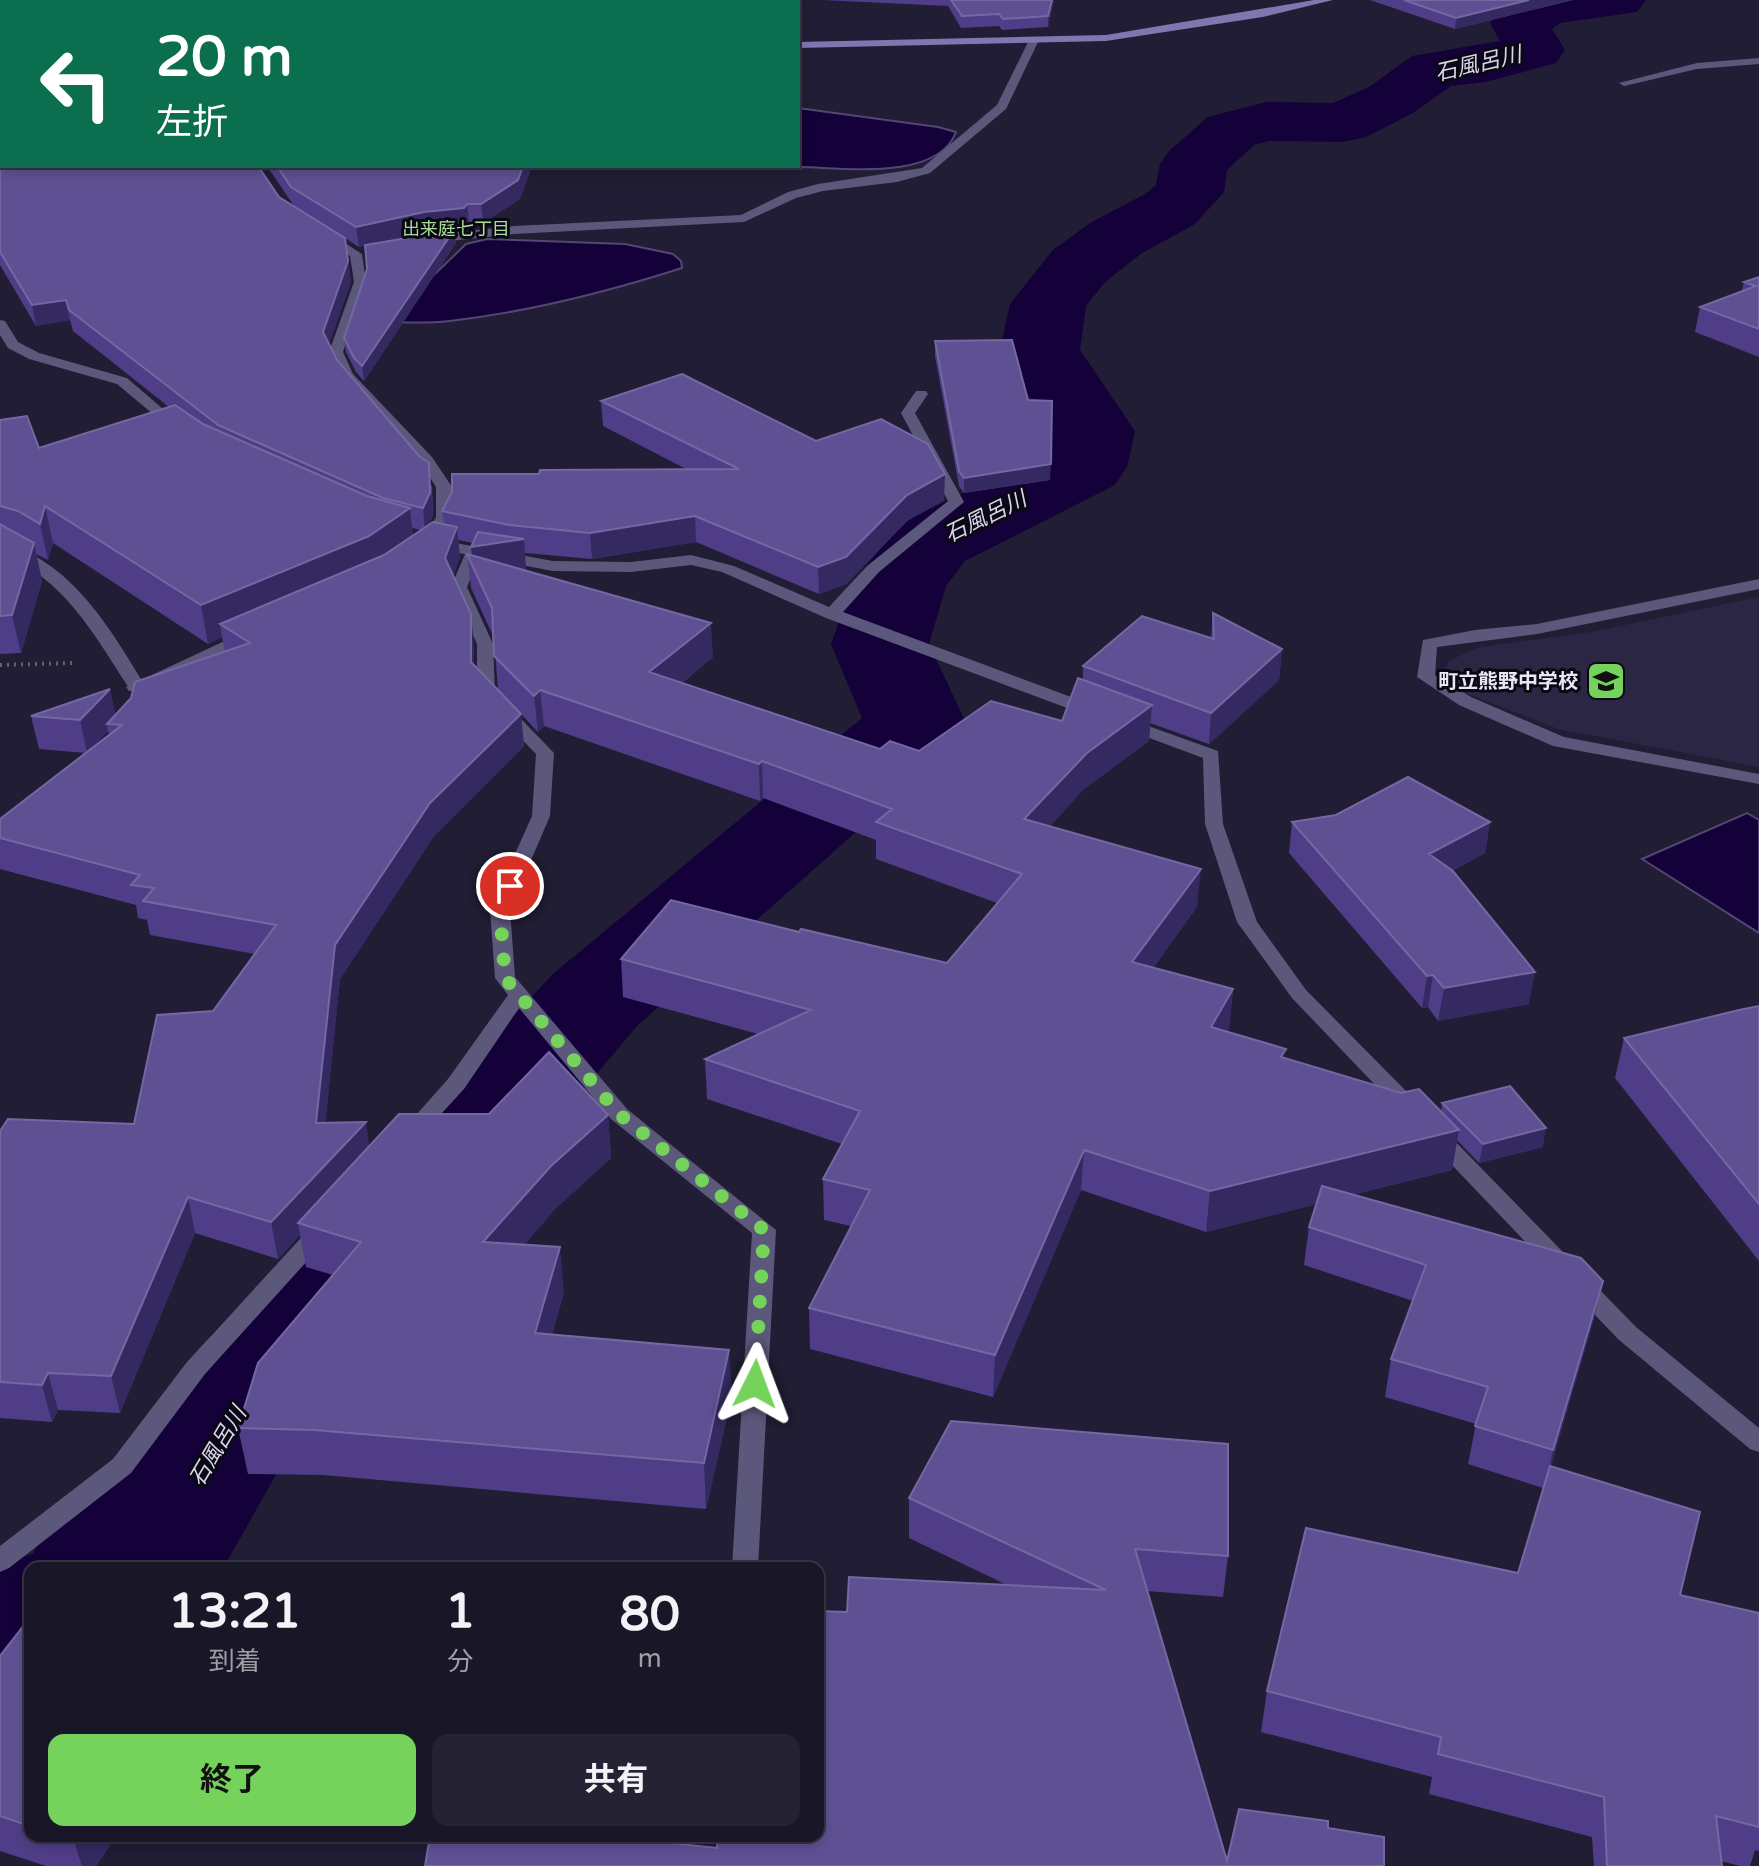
<!DOCTYPE html>
<html lang="ja">
<meta charset="utf-8">
<style>
:root{--surface:#181627;--page:#252333;--text:#f1f3f6;--muted:#9f9fa7;--line:#363544;--accent:#75d25b}
body{margin:0;font-family:"Varela Round","Noto Sans JP",sans-serif;background:var(--page);color:var(--text);height:100vh;display:flex;flex-direction:column;font-size:30px;white-space:nowrap}
*{box-sizing:border-box;margin:0}
p{font-size:26px;color:var(--muted)}
.icon{flex:none;width:44px;height:44px;fill:none;stroke:currentColor;stroke-width:2;stroke-linecap:round;stroke-linejoin:round}
.map{position:relative;flex:1;overflow:hidden}
.drawer{position:absolute;left:24px;top:1562px;width:800px;height:280px;display:flex;flex-direction:column;background:var(--surface);border-radius:16px;box-shadow:0 4px 12px #0003,0 0 0 2px var(--line)}
.drawer>*{flex:none}
.top-card{position:absolute;left:0px;top:0px;width:800px;height:168px;box-shadow:0 4px 12px #0003,0 0 0 2px var(--line);background:#0b6e4f;color:#fff;overflow:hidden}
.pin{position:absolute;display:grid;place-items:center;width:68px;height:68px;color:#fff;margin:-34px;border:4px solid #fff;border-radius:50%;box-shadow:0 2px 8px #0007}
.me{position:absolute;width:88px;margin:-44px;rotate:3deg;stroke-linejoin:round;filter:drop-shadow(0 0 6px #0008)}
.turn{display:flex;align-items:center;gap:28px;height:168px;padding:0 24px;font-size:36px}
.turn .icon{width:104px;height:104px;stroke-width:2.5}
.turn b{display:block;font-size:56px;line-height:68px}
.eta{display:flex;justify-content:space-evenly;align-items:center;height:136px;text-align:center}
.eta b{font-size:48px;font-weight:700;line-height:56px}
.cta{display:flex;gap:16px;margin-top:auto;padding:16px 24px}
.cta a{flex:1;height:92px;border-radius:16px;background:var(--accent);color:#111;font-size:32px;font-weight:700;line-height:92px;text-align:center}
.cta a+a{background:var(--page);color:var(--text)}
.map>svg:first-child{display:block}
</style>
<div class="map">
<svg width="1759" height="1866" viewBox="0 0 1759 1866">
<rect width="100%" height="100%" fill="#201d34"/>
<!-- built -->
<path fill="#2a2643" d="M1759 597V767L1558 729 1463 692 1444 670 1450 660 1480 647 1591 632Z"/>
<!-- water -->
<path fill="#14013a" stroke="#544673" stroke-width="2" d="M798 108 938 127 956 132C938 181 844 168 803 167 786 167 770 169 754 166H798Z
M487 239 625 244 673 254 681 261 682 268C607 292 528 312 450 321 424 324 396 322 370 322L435 274 466 244Z
M1747 813 1759 820V933L1642 859Z"/>
<g fill="none" stroke-linecap="round" stroke-linejoin="round">
<!-- river -->
<path fill="#14013a" fill-rule="evenodd" d="M1516 0H1646L1637 12 1560 23 1552 29 1565 50 1556 63 1486 82 1451 86 1413 113 1366 137 1343 142 1269 141 1254 145 1227 170 1224 192 1195 224 1142 253 1105 282 1086 306 1080 350 1135 431 1127 467 1115 485 965 561 946 586 929 644 967 725 952 747 638 1025 313 1409 225 1565 221 1568H30V1693L0 1703V1563L33 1554 49 1524 117 1481 210 1336 554 973 862 718 831 644 853 582 901 523 1045 453 1051 431 1000 350 1010 304 1053 250 1090 223 1145 194 1156 185 1160 164 1170 150 1208 117 1266 102 1333 103 1369 87 1412 56 1500 41 1490 23 1498 11Z"/>
<!-- path -->
<path stroke="#656277" stroke-width="4" stroke-dasharray="2 5" stroke-linecap="butt" d="M0 665 73 663"/>
<!-- lane -->
<path fill="#5c587c" fill-rule="evenodd" d="M0 542C70 560 109 626 144 684L141 688H129C93 633 64 578 0 553Z"/>
<!-- street -->
<path fill="#5c587c" fill-rule="evenodd" d="M129 0H142L128 2Z
M1034 37 1039 40 1006 109 930 173 897 182 823 191 796 198 744 222 514 234 431 243 425 239 431 235 514 226 741 215 788 192 818 184 922 168 997 105 1029 40Z
M1759 58V64L1697 69 1624 86 1619 83 1697 63Z
M326 231 362 254 366 282 343 352 353 374 432 457 452 487V517L439 540 553 561 631 562 691 555 734 566 829 607 867 566 948 501 901 413 916 391H926L928 394 915 413 964 502 879 572 843 612 1098 707 1101 711 1092 716 1086 715 826 618 722 572 691 565 631 572 553 571 479 557 467 587 493 644 495 692 554 753 550 816 510 909 515 977 627 1109 776 1230 758 1568H732L752 1233 611 1119 519 1008 464 1089 419 1138H403L400 1133 448 1079 508 995 495 978 490 909 532 816 536 754 477 693V644L451 587 465 554 434 549 428 551 420 546 436 517V487L421 463 342 379 329 352 354 282 350 256 322 238V232Z
M0 320 5 321 18 342 39 353 127 378 184 427 177 431 172 430 117 384 29 359 8 348 0 335Z
M1759 579V589L1537 634 1437 647 1435 675 1471 697 1564 737 1759 774V784L1553 746 1459 705 1417 677 1423 640 1475 630 1537 624Z
M246 631 254 636 252 640 141 691H129L126 687Z
M1126 718 1218 751 1223 824 1257 922 1306 990 1418 1103 1421 1108 1418 1113H1402L1292 998 1237 922 1205 824 1203 758 1120 727 1117 723 1120 719Z
M1438 1130 1446 1132 1636 1327 1759 1428V1452L1750 1449 1618 1339 1430 1142 1427 1137 1430 1132Z
M319 1225 327 1227 331 1233 327 1239 205 1374 131 1473 9 1568 0 1572V1546L113 1459 187 1362 311 1227Z"/>
<!-- secondary -->
<path fill="#7e78b0" fill-rule="evenodd" d="M1314 0H1333L1263 17 1106 41 798 48V42L1106 35Z"/>
</g>
<!-- wall -->
<path fill="#4f3e87" fill-rule="evenodd" d="M822 0H1054L1048 27 1002 30 999 26 961 28 948 6Z
M1370 0H1573L1455 29Z
M0 148 279 197 294 206 267 166H532L520 199 483 223H469L466 228 426 232 378 243 454 230 456 243 364 381 356 372 346 352 344 338 367 269 365 245 359 247 345 238 351 282 329 344 337 360 432 486 433 516 429 524H444L442 511 539 474 688 470 603 426 601 401 816 441 944 500 907 521 846 584 819 594 696 542 592 559 525 553 526 570H524L713 657 682 683 880 749 919 751 1062 721 1083 680V666L1211 638 1213 613 1282 649 1279 680 1209 744 1150 723 1149 741 1084 789 1050 826 1197 907 1153 968 1233 989 1229 1028 1227 1032 1284 1058 1441 1111 1442 1103 1543 1147 1479 1163 1457 1140 1452 1170 1352 1195 1594 1318 1551 1466 1680 1595 1759 1613V1851L1755 1850 1750 1866H1740L1721 1861 1722 1866H1594L1592 1837 1429 1794 1432 1777 1261 1732 1267 1691 1518 1573 1543 1488 1468 1464 1476 1424 1385 1397 1391 1359 1413 1301 1304 1265 1309 1227 1317 1204 1206 1232 1081 1190 993 1397 810 1349 809 1308 851 1226 824 1220 823 1179 842 1144 707 1099 705 1059 758 1034 623 997 621 959 799 932 947 963 997 903 876 859V840L763 798 760 801 544 726 538 732 521 714 524 746 434 836 340 979 325 1123 369 1146 608 1115 611 1158 555 1209 524 1245 564 1292 552 1335 732 1395 706 1509 323 1475 248 1474 238 1428 333 1275 306 1267 300 1235 278 1259 195 1233 120 1413 58 1410 52 1422 0 1418V1131L134 1124 255 954 150 935 147 920 138 918 136 905 0 869V819L86 753 39 749 31 716 110 689 115 714 225 652 222 637 208 644 53 543 48 560 36 554 42 581 21 653 0 654V420L39 448 169 407 73 331 70 320 36 326 0 265ZM412 528 420 530 413 535ZM458 540 473 543 471 547 472 556 467 554 471 588 494 638 498 690 474 665V645L453 576 460 557ZM108 731 109 735 91 749Z
M1759 277V357L1695 332 1700 307 1742 291 1744 282Z
M935 341 1050 480 964 493 959 486 935 356Z
M1292 822H1490L1485 853 1452 871 1529 1004 1438 1021 1428 1007 1422 1008 1289 853Z
M1759 1006V1261L1615 1078 1624 1038Z
M909 1498 1228 1556 1223 1597 1147 1591 1227 1861 1328 1828 1384 1866 717 1848 847 1612 1007 1585 909 1538Z
M30 1621V1836H116L96 1866H46L0 1851V1656Z"/>
<!-- shaded-wall -->
<path fill="#352961" d="M1052 0H1054L1048 27V16Z
M1529 0H1573L1455 29 1456 18Z
M2 71V93L0 94V72Z
M523 166H532L520 199 483 223 481 204Z
M467 204 469 223 466 228 426 232 359 247 356 227Z
M454 230 456 243 364 381 362 366Z
M348 261 351 282 326 353 323 332Z
M66 300 70 320 36 326 32 305Z
M429 463 433 516 425 531 423 508Z
M1051 464 1050 480 964 493V478Z
M945 474 944 500 907 521 846 584 819 594 818 567 907 495Z
M45 506 53 543 48 560 40 524Z
M410 508 414 545 220 624 222 637 208 644 201 605Z
M695 516 696 542 592 559 590 533Z
M457 527 460 557 448 588 445 558Z
M524 539 526 570 478 578 473 566 471 547Z
M34 543 42 581 21 653 12 615Z
M471 614 474 645V693L471 662Z
M711 623 713 657 651 708 649 672Z
M1282 649 1279 680 1209 744 1211 713Z
M110 689 117 722 107 724 108 731 87 753 80 720Z
M540 690 544 726 538 732 534 696Z
M1152 705 1149 741 1084 789 1023 856 1024 819 1087 753Z
M521 714 524 746 434 836 340 979 322 1158 316 1123 335 945 430 803Z
M762 761 763 798 760 801 759 764Z
M1490 822 1485 853 1425 885 1429 854Z
M1201 869 1197 907 1129 1001 1132 962Z
M1535 972 1529 1004 1438 1021 1444 988Z
M1433 975 1428 1007 1422 1008 1427 976Z
M1233 989 1229 1028 1207 1067 1211 1027Z
M608 1115 611 1158 555 1209 488 1286 483 1242 551 1166Z
M366 1122 371 1158 298 1223 300 1235 278 1259 271 1222Z
M1546 1128 1543 1147 1479 1163 1483 1144Z
M1459 1130 1452 1170 1206 1232 1210 1191Z
M1084 1150 1081 1190 993 1397 995 1355Z
M188 1197 195 1233 120 1413 111 1376Z
M560 1247 564 1292 540 1378 535 1333Z
M1603 1281 1594 1318 1545 1488 1553 1450Z
M729 1350 732 1395 706 1509 704 1463Z
M48 1373 58 1410 52 1422 42 1385Z
M78 1836H116L96 1866H82L74 1841Z"/>
<!-- building -->
<path fill="#5f5093" stroke="#7468a3" stroke-width="2" d="M0 0H52L58 2H2V71L0 72Z
M410 0H459V2H409Z
M951 0H1052L1048 16 1003 19 999 14 962 16Z
M1404 0H1529L1456 18Z
M522 1V2H478Z
M0 148H2V166H258L279 197 345 238 348 261 323 332 337 360 419 456 429 463 430 493 423 508 383 498 218 425 69 310 66 300 32 305 0 252Z
M277 166H523L518 180 481 204H467L464 208 424 212 356 227 291 187Z
M454 230 362 366 354 358 344 338 367 269 365 245Z
M1759 277V329L1700 307 1756 286 1744 282Z
M1012 340 1028 400 1052 401 1051 464 964 478 959 471 935 341Z
M682 374 816 441 881 419 928 444 945 474 907 495 846 557 818 567 695 516 590 533 509 525 442 511 452 492V474H539L540 470 739 469 601 401Z
M175 405 203 424 367 496 410 508 369 536 201 605 45 506 40 524 18 511 0 506V420L27 416 39 448Z
M433 522 457 527 445 558 471 614V662L521 714 430 803 335 945 316 1123 366 1122 271 1222 188 1197 111 1376 48 1373 42 1385 0 1382V1131L8 1119 134 1124 157 1015 213 1011 276 925 143 901 154 888 131 885 140 875 0 838V819L122 725 107 724 131 698 135 682 250 643 220 624 384 555Z
M0 524 34 543 12 615 0 616Z
M478 532 524 539 471 547Z
M467 554 711 623 649 672 880 749 890 741 919 751 991 701 1062 721 1078 678 1152 705 1087 753 1024 819 1201 869 1132 962 1233 989 1211 1027 1286 1049 1281 1057 1401 1093 1419 1089 1459 1130 1210 1191 1084 1150 995 1355 809 1308 870 1190 823 1179 860 1111 705 1059 811 1010 621 959 671 900 799 932 801 929 947 963 1022 874 876 822 892 809 762 761 759 764 540 690 534 696 494 656 492 608Z
M1213 613 1282 649 1211 713 1083 666 1142 616 1214 639Z
M110 689 80 720 31 716Z
M1408 777 1490 822 1429 854 1453 871 1535 972 1444 988 1433 975 1427 976 1292 822 1336 815Z
M1759 1006V1204L1624 1038 1739 1010Z
M549 1052 608 1115 551 1166 483 1242 560 1247 535 1333 729 1350 704 1463 314 1430 238 1428 258 1363 361 1242 298 1223 399 1114H489Z
M1510 1086 1546 1128 1483 1144 1442 1103Z
M1322 1186 1581 1258 1603 1281 1553 1450 1475 1426 1488 1387 1391 1359 1426 1265 1309 1227Z
M951 1421 1228 1444V1556L1135 1549 1227 1861 1239 1809 1328 1821V1828L1384 1837V1866H425L430 1836H603L717 1848 718 1836H818V1611L847 1612 849 1577 1106 1590 909 1498Z
M1550 1466 1700 1512 1680 1595 1759 1613V1827L1716 1816 1722 1866H1607L1604 1797 1438 1754 1441 1737 1267 1691 1306 1528 1518 1573Z
M28 1620 30 1621V1826L0 1816V1656Z
M59 1836H78L74 1841Z"/>
<g fill="none" stroke-linecap="round" stroke-linejoin="round">
<!-- route -->
<path stroke="#75d25b" stroke-width="14" stroke-dasharray="0 25.2" d="M510 886 500 909 505 978 619 1114 764 1230 755 1384"/>
</g>
<!-- icons -->
<defs>
<symbol id="school-square" viewBox="-11 -11 22 22"><rect x="-9" y="-9" width="18" height="18" rx="4" fill="#75d25b" stroke="#0a0913"/><path d="M0-5L7-2L0 1L-7-2ZM-4 1L0 2.5L4 1V4Q0 6-4 4Z" fill="#111"/></symbol>
</defs>
<g fill-rule="evenodd">
<use href="#school-square" x="1584" y="659" width="44" height="44"/>
</g>
<g text-anchor="middle" stroke-width="6" stroke-linejoin="round" paint-order="stroke">
<!-- far-neighbourhood labels -->
<g font-size="18" fill="#aadc9d" stroke="#0a0913">
<text x="456" y="235">出来庭七丁目</text>
</g>
<!-- poi labels -->
<g font-size="20" font-weight="bold" fill="#e8e7f7" stroke="#0a0913" text-anchor="end">
<text x="1578" y="688">町立熊野中学校</text>
</g>
<!-- water labels -->
<g font-size="22" font-style="italic" fill="#d8d6ed" stroke="#0a0913">
<text transform="translate(1478 63) rotate(-13)" y="8">石風呂川</text>
<text transform="translate(985 516) rotate(-26)" y="8">石風呂川</text>
<text transform="translate(217 1446) rotate(-59)" y="8">石風呂川</text>
</g>
</g>
</svg>
<div class="pin" style="left:510px;top:886px;background:#d93025"><svg class="icon" aria-label="arrive" viewBox="0 0 24 24"><path d="M6 21V4h12l-3 4 3 4H6"/></svg></div>
<svg class="me" style="left:755px;top:1384px" viewBox="-20 -20 40 40"><path d="M0-17L14 15 0 8-14 15z" fill="#75d25b" stroke="#fff" stroke-width="4"/></svg>
<div class="top-card">
<div class="turn"><svg class="icon" aria-label="left" viewBox="0 0 24 24"><path d="M17 20v-9H6M10 6l-5 5 5 5"/></svg><div><b>20 m</b>左折</div></div>
</div>
<section class="drawer">
<div class="eta">
<div><b>13:21</b><p>到着</p></div>
<div><b>1</b><p>分</p></div>
<div><b>80</b><p>m</p></div>
</div>
<div class="cta"><a>終了</a><a>共有</a></div>
</section>
</div>
